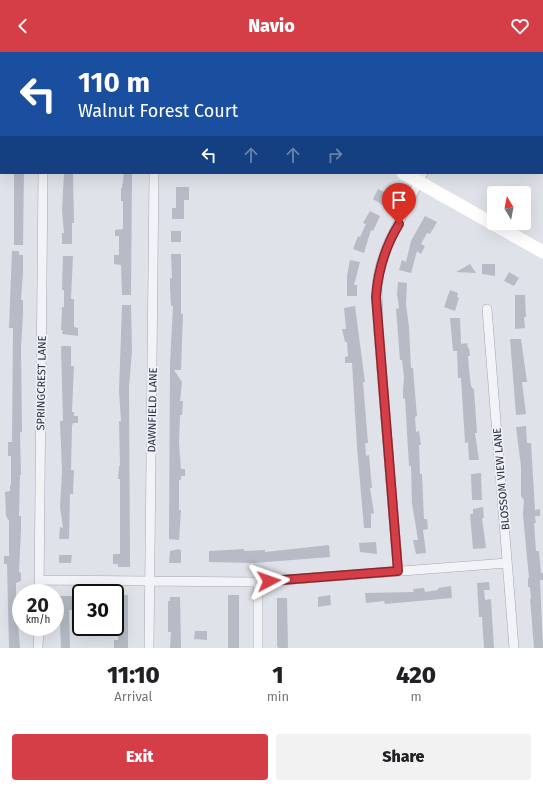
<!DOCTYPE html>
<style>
:root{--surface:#fff;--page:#f2f2f2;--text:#202124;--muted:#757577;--accent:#d53d47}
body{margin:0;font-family:"Fira Sans",sans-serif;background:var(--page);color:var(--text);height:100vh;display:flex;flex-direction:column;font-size:15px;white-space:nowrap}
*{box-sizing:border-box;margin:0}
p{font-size:13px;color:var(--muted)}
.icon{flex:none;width:22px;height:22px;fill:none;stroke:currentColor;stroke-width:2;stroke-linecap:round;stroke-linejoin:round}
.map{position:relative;height:596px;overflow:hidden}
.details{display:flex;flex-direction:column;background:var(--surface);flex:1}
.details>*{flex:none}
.top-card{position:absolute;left:0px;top:0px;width:543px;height:122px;box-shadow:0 4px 16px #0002;background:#1a4fa0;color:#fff;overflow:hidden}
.needle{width:26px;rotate:350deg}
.controls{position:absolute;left:487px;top:134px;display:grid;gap:8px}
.controls a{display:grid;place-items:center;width:44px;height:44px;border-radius:4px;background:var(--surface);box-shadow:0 4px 16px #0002;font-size:20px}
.speed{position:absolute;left:12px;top:532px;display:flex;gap:8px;font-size:20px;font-weight:700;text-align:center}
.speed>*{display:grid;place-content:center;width:52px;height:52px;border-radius:50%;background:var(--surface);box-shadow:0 4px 16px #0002;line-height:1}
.speed small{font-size:10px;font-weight:400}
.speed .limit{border:2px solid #111;border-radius:6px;background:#fff;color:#111}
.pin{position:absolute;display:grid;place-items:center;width:34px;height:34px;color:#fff;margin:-41px -17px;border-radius:50% 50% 50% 0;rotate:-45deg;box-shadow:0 0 4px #0007}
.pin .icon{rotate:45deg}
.me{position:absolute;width:44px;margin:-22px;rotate:86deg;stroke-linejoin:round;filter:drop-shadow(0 0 3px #0008)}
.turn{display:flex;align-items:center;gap:14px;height:84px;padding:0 12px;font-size:18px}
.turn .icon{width:52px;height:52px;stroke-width:2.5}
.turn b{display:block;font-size:28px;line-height:34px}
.lanes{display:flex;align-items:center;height:38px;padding:0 12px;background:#0003;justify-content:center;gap:20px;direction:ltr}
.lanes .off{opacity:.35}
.eta{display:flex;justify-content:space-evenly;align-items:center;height:68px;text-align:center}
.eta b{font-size:24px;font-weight:800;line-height:28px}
.cta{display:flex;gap:8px;margin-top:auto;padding:8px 12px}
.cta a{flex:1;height:46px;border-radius:4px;background:var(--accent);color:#fff;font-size:16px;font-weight:800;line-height:46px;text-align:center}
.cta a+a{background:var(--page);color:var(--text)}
header{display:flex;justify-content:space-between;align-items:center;height:52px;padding:0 12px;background:var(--accent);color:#fff;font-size:18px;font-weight:800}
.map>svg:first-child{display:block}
</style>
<header><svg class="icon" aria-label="back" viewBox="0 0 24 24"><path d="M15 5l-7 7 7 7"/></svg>Navio<svg class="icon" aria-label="heart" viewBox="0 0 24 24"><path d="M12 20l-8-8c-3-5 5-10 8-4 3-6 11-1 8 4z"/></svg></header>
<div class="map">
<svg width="543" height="596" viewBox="0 0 543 596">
<rect width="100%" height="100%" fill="#dfe2e9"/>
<!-- building -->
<path fill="#b6bbc6" d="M14 121H24L23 193H14Z
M64 121H73L74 171H72V192H62V181H64L62 158Z
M124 121H132L131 243H122L121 213 114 212V203H119V184H115V178L123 177V149H121V136H122Z
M176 135H189V148H184V167H172V156H176Z
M378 137 386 141 385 143 389 145 384 154 373 147Z
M370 159 380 164 373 179 371 178 364 201 353 197 358 184 360 185 366 172 363 171Z
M425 164 437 170 430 182 427 181 421 192 425 194 421 202 417 199 411 221 399 218 402 208 406 210 411 189Z
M171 179H181V190H171Z
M12 199H19V203H23V220L21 248H23V262L21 296 22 380H20L21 423H20L19 464H21V478L19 520 21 521V529L16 531V543H20V572H18L20 596H9L7 512H4V504H9V469L6 464 5 440 10 439V433H11V404H8V390H12L13 276H9Z
M171 202H181V262H183L181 318H174L182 330 180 349H183L182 363H180L179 391 181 417H185V424H181V428H179V458H181L179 488 169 487 170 312 173 254H171L170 235V226H172Z
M63 204H73L71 247H74V275L78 276V284L62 282 63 278H61L62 255H64V238H62Z
M350 208 360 210 354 233H357V244H347V224Z
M470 212 476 221 456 220Z
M482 212H495V224L482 222Z
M509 220 519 226 514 234 504 229Z
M398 230 407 231 406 252 409 275 411 316H413L414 329 417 364 415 365 416 380 419 379 421 393H419L420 422H422L424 467H427L428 477 423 478 426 501 416 502 413 488H418L412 451 411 414H409L405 346 403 347V338L404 325 402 308H400L396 257 399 256 397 242Z
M450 238 458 241 457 245 459 246 455 259 444 255Z
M515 243H525L526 265H524L525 276 515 277Z
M122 253H131L132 299 129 335 130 515H118V512H113V502H120V427H118L119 414H120L119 369H121L119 339Z
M355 254 365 330H363L368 391H365L366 404 369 403 372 436H370L374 461 371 462V476H364L357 395 352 311H345V305L348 304 347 290H345L342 277H346L344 256Z
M450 266H460L461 292 467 291 468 296H469L470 304H468L469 318 471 334 474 338 477 381H475L479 408H469L468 390 465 391 461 326H458L457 299H453Z
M510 287H521L527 330H522L526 362 516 363Z
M61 294H71V314H74L72 360H74V364H78V371H73L72 374 71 418H74L73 442H70L69 487H59L60 475 63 476 60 455 62 419 60 369H63Z
M526 374 527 391H531L535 458 540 457V464H535L536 471H534L536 499H539L541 521H543V528H540L543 596H534L530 547H531L530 535H528V526H529L523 463 524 448 521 444V415L516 375Z
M481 421 482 448H472L471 422Z
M483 455 484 466H482L486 496 473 497 470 462H473V457Z
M376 490 377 502 360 500 359 491Z
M329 493 330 505 254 511 209 510V499L244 497V499L265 498V500Z
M179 497 181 499V511H169L170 499Z
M59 503H72L71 511H59Z
M489 530 490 538H484L485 548 491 547 494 596H484L482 565H479L477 531Z
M451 534 452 546 385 552 384 549 366 551 365 541 414 540 413 537 424 536 425 540 438 538V536Z
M118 543H128V596H114V588H118Z
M228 543H239V596H228Z
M330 543 331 553 318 555V545Z
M59 544H81V553H75V558H69L70 596H61Z
M170 545H180L181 596H170L171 580H168V549H170Z
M277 546H287L288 596H278L277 594Z
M195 579H207V588L194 587Z"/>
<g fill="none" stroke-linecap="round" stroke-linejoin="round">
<defs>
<path id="street" d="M94 1V0
M484 1V0
M487 257 514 596
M398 519 378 273 377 231 380 215 387 194 423 121
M39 528 258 530 507 511
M39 541 43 121
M38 596 39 575
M149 596 154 121
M258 596V530"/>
</defs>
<!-- street casing -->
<use href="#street" stroke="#a4a8b3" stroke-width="10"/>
<!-- street -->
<use href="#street" stroke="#f2f3f7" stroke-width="9"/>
<!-- secondary -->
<path stroke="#fff" stroke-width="13" d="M187 0 189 1
M403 121 543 200"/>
</g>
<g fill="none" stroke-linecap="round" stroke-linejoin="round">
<defs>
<path id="route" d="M269 529 398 519 376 245C378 218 385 195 399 172"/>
</defs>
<!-- route casing -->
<use href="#route" stroke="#8a282e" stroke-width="10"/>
<!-- route -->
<use href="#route" stroke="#d53d47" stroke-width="7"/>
</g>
<g text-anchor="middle" stroke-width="3.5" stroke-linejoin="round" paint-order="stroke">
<!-- street labels -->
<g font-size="11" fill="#272e41" stroke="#eff1f6">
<text transform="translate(41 331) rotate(-89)" y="4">SPRINGCREST LANE</text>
<text transform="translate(152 358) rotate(-89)" y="4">DAWNFIELD LANE</text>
<text transform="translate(501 427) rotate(-95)" y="4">BLOSSOM VIEW LANE</text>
</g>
</g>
</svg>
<div class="controls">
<a><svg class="needle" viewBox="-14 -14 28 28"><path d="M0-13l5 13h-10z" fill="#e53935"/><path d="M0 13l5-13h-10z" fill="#757577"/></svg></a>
</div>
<div class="speed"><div>20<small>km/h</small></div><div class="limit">30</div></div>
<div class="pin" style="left:399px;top:172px;background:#d93025"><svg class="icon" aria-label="arrive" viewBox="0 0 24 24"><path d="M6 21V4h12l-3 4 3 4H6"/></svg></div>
<svg class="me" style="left:269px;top:529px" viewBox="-20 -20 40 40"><path d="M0-17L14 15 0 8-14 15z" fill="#d53d47" stroke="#fff" stroke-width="4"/></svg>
<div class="top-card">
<div class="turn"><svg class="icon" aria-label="left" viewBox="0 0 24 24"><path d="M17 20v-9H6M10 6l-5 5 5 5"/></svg><div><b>110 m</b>Walnut Forest Court</div></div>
<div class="lanes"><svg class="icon" aria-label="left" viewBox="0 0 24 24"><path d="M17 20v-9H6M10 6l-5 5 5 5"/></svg><svg class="icon off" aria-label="ahead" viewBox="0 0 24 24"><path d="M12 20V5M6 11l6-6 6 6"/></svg><svg class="icon off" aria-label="ahead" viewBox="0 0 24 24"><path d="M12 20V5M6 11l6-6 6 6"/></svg><svg class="icon off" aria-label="right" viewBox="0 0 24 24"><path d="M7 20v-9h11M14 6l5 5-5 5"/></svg></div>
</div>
</div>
<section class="details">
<div class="eta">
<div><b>11:10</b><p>Arrival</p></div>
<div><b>1</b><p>min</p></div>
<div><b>420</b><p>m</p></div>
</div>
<div class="cta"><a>Exit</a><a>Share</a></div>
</section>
